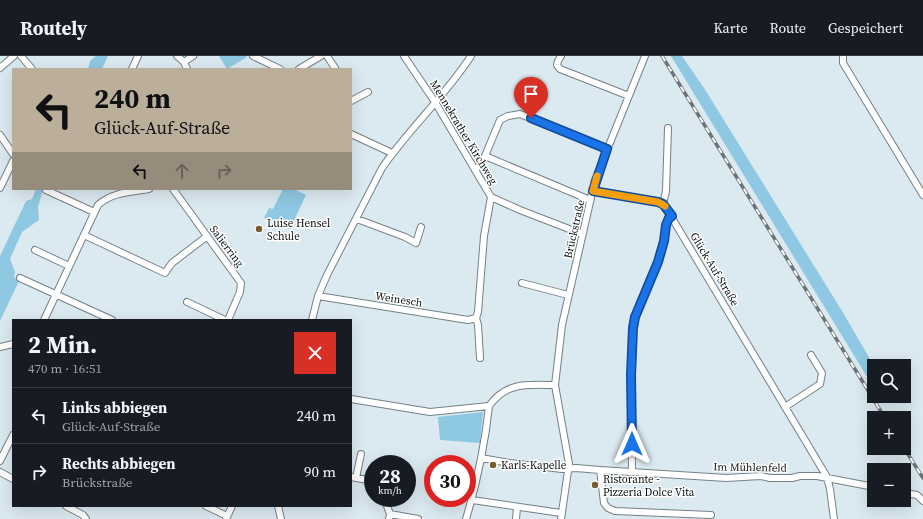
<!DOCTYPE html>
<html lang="de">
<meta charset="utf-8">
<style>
:root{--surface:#171b24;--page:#20242c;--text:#f1f3f6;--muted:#9ea1a6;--line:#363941}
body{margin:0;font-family:"Source Serif 4",serif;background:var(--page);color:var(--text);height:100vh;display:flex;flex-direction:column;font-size:15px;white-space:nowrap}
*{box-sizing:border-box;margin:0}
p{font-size:13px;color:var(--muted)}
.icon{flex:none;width:22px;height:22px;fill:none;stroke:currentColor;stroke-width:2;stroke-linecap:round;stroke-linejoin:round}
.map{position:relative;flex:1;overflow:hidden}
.side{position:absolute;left:12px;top:263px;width:340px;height:188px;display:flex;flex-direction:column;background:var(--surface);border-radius:0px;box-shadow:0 4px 16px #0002}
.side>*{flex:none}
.hud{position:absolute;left:12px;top:12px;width:340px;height:122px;border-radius:0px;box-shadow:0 4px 16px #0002;background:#bbaf9c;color:#111;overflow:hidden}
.controls{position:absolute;left:867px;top:303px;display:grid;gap:8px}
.controls a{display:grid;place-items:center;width:44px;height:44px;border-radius:0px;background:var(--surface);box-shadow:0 4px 16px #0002;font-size:20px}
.speed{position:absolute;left:364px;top:399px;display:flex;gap:8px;font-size:20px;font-weight:700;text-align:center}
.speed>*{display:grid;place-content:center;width:52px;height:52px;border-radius:50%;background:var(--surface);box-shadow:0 4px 16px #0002;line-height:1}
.speed small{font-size:10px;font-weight:400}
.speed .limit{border:6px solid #d22;background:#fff;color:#111}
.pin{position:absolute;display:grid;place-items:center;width:34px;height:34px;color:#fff;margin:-41px -17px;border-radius:50% 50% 50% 0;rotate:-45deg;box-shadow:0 0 4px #0007}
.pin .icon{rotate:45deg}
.me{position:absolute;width:44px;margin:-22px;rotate:0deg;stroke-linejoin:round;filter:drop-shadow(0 0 3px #0008)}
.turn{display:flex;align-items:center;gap:14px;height:84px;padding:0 16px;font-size:18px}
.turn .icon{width:52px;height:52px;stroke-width:2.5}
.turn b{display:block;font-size:28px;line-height:34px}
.lanes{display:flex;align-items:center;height:38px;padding:0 16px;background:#0003;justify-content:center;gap:20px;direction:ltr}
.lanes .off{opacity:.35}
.round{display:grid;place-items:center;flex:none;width:42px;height:42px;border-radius:0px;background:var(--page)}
.overview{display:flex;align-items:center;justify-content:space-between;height:68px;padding:0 16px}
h1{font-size:24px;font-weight:700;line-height:30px}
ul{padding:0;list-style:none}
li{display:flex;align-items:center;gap:12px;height:56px;padding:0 16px;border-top:1px solid var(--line)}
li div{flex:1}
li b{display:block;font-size:15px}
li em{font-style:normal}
header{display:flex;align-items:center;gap:24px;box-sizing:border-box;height:56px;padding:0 20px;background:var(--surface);border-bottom:1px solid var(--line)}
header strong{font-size:19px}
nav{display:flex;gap:22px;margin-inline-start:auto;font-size:14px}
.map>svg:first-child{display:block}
</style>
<header>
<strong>Routely</strong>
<nav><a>Karte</a><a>Route</a><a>Gespeichert</a></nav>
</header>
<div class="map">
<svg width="923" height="463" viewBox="0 0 923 463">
<rect width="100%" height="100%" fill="#dbe9f0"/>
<!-- green -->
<path fill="#8fc8e2" d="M96 0H108L102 13H88L90 5Z
M219 0H246L247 1 227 13Z
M671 0H682L704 32 842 255 874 310V320L869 324Z
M36 133H43L38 151 39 164 22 176 10 203 15 216 14 221 19 225 0 265V200L26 145 32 143Z
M283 133H294L306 139 290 173 264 162 269 152 273 153Z
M483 356 480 387 440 384 438 361Z"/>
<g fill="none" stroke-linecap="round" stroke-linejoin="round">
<defs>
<path id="street" d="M21 0 32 13
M177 0 184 6 187 13
M253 0 280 13
M327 0 335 12
M404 0 435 46 491 141 520 154 582 178
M561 0 558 5 557 9 560 13 629 40
M843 0V7L923 139
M184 6 193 0
M0 12 14 0
M132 13 138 0
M299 13 321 0
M351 45 368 36
M351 78 392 97
M0 79 13 98
M485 100 590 144
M475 114 480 109 485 100 500 64 508 60 520 58 607 93
M0 132 13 105
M173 133 241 227 240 236 228 264
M46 134 94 156
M593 135 658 146 663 148 666 152 827 421 830 433 834 463
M663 148 666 135 668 72
M357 163 405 181 416 187 421 171
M84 179 165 217 172 207 206 181
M35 194 69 210
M20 222 112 264
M522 227 568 239
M318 240 468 264 476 262 478 256 484 180 491 141
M187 246 225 264
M476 262 478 269 480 302
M44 264 98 149C112 136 131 136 149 133
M312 264 318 240 327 219 382 112C409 73 445 40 471 0
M0 291 13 288
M351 343 430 356 489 350
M785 351 820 328 822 317 811 299
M481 402 509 407 562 413 576 412 600 414 726 422 761 420 770 422H792L800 420H817L874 431
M0 405 13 379
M600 414 604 447 608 452 615 455 711 459
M632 415 631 319 633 272 635 261 658 206 664 185 666 169 669 162 672 160
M0 416 13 423
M351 421 373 425
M356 422 361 398
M904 437 917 439 923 445
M387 442V450L390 458
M472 444 561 457
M66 450 83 459 86 463
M206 450 227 460
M278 450 281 463
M226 463 232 450
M389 463 390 458 418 463
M466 463C477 426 485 388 489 350 507 325 528 329 555 329
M516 463 517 451
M561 463 569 408 555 329 562 269 595 124 645 0"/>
</defs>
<!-- street casing -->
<use href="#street" stroke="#758187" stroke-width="8"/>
<!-- street -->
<use href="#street" stroke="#fff" stroke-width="6"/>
<defs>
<path id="rail" d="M662 0 885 362
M904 392 923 422"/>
</defs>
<!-- rail casing -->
<use href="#rail" stroke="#6b7478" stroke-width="3.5"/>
<!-- rail -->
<use href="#rail" stroke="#fff" stroke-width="2" stroke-dasharray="6" stroke-linecap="butt"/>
</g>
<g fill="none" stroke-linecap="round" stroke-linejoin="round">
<defs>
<path id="route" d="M531 62 607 93 593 135 658 146 663 148 672 160 669 162 666 169 664 185 658 206 635 261 633 272 631 319 632 388"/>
</defs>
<!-- route casing -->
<use href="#route" stroke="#114b97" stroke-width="10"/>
<!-- route -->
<use href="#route" stroke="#1a73e8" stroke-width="7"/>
<!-- slow -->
<path stroke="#f59e0b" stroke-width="7" d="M597 120 593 135 658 146 665 150"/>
</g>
<!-- markers -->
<g fill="#785c2f" stroke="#fff" stroke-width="1.5">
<circle cx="259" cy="173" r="4"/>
<circle cx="493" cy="409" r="4"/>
<circle cx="595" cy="429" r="4"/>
</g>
<g text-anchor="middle" stroke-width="3" stroke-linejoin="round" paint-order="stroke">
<!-- street labels -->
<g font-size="11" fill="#0c1113" stroke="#fff">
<text transform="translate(464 76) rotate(59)" y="4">Mennekrather Kirchweg</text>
<text transform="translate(574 173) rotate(-77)" y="4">Brückstraße</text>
<text transform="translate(227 190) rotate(53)" y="4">Salierring</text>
<text transform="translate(715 213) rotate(59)" y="4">Glück-Auf-Straße</text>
<text transform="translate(399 243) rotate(9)" y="4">Weinesch</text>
<text transform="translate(750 411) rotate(1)" y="4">Im Mühlenfeld</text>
</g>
<!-- poi labels -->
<g font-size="11" fill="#0c1113" stroke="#fff" text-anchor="start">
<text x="267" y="171">Luise Hensel<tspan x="267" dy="13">Schule</tspan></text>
<text x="501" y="413">Karls-Kapelle</text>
<text x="603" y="427">Ristorante -<tspan x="603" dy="13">Pizzeria Dolce Vita</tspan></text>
</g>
</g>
</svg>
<div class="controls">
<a><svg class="icon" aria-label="search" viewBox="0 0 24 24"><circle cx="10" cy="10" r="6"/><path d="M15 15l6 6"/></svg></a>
<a>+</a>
<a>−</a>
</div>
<div class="speed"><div>28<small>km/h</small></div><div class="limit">30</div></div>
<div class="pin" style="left:531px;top:62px;background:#d93025"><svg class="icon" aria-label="arrive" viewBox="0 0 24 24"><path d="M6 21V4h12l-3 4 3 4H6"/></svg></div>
<svg class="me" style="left:632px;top:388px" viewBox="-20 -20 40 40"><path d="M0-17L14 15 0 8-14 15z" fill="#1a73e8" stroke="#fff" stroke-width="4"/></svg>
<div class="hud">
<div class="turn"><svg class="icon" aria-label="left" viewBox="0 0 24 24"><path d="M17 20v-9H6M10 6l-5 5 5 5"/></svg><div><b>240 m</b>Glück-Auf-Straße</div></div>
<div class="lanes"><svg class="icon" aria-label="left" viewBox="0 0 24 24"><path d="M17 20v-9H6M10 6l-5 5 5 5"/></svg><svg class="icon off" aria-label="ahead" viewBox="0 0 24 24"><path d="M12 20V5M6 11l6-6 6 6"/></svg><svg class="icon off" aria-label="right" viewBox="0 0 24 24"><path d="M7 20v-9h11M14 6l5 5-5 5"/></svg></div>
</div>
<section class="side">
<div class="overview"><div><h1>2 Min.</h1><p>470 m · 16:51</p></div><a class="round" style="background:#d93025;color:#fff"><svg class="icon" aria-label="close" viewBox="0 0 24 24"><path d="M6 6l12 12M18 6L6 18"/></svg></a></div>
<ul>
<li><svg class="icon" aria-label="left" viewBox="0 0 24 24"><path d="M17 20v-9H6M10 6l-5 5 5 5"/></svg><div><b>Links abbiegen</b><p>Glück-Auf-Straße</p></div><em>240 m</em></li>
<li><svg class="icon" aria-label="right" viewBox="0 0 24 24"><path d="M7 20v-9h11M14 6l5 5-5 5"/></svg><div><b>Rechts abbiegen</b><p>Brückstraße</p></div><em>90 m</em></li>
</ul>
</section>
</div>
